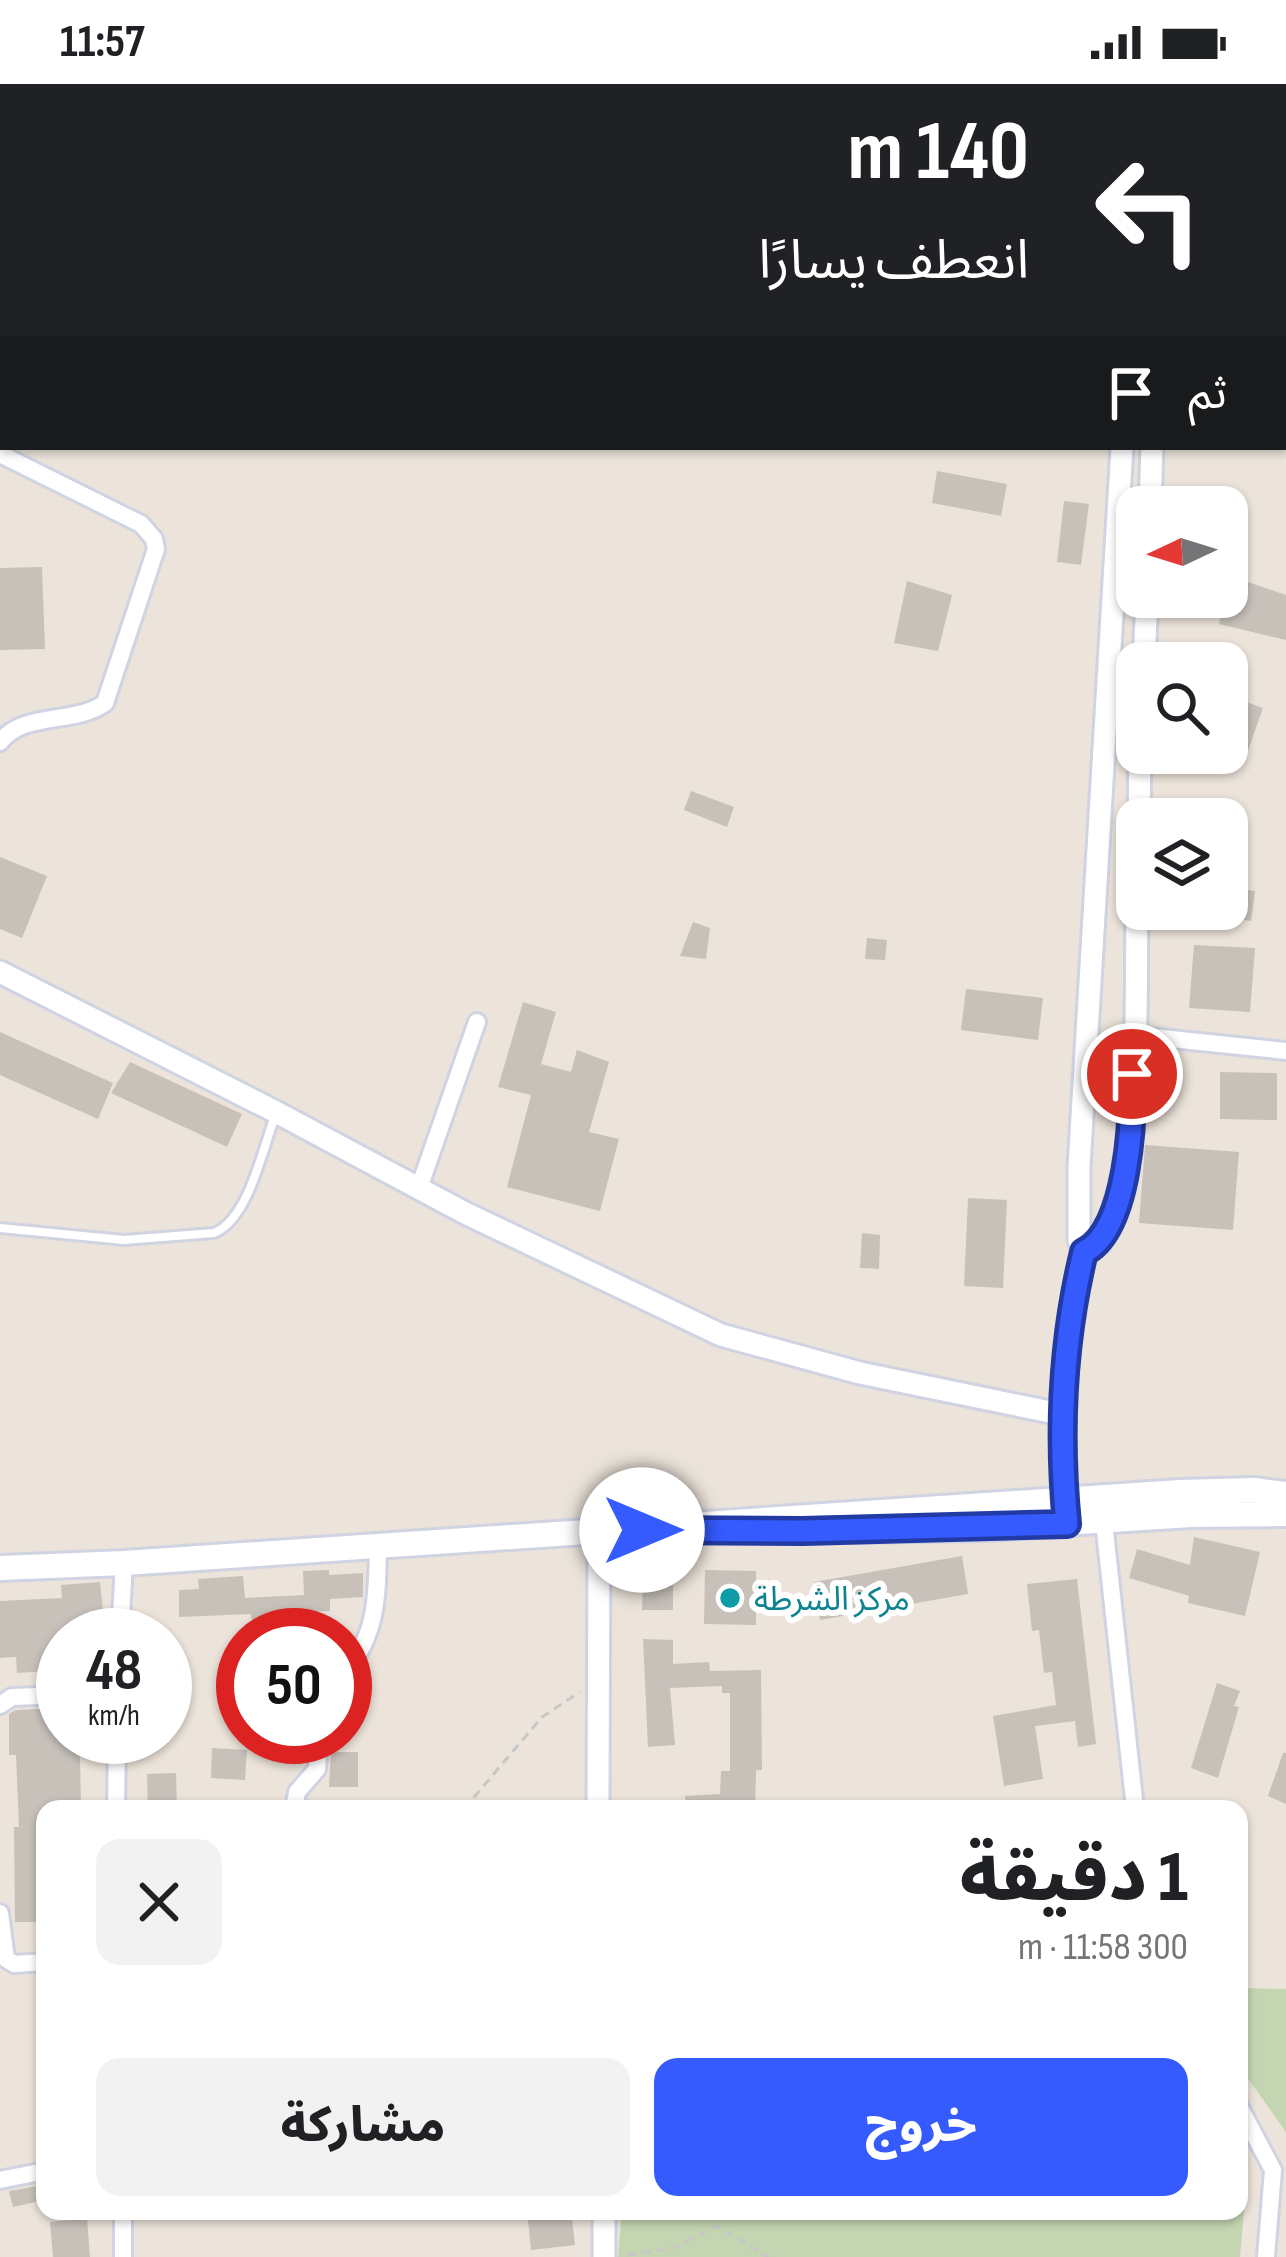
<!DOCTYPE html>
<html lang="ar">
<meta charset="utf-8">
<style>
:root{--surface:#fff;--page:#f2f2f2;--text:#202124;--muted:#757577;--accent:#355afd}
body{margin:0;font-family:"Sofia Sans Condensed","Noto Sans Arabic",sans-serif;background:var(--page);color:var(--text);direction:rtl;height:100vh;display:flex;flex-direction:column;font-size:45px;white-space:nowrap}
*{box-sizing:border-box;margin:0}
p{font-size:39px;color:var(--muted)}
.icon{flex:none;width:66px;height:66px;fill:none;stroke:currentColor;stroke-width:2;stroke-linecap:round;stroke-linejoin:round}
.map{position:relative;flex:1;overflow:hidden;direction:ltr}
.drawer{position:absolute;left:36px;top:1716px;width:1212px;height:420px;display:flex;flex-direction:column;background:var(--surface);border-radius:24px;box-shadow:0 3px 9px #0004;direction:rtl}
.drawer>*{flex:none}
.banner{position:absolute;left:0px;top:0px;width:1287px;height:366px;box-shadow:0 3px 9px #0004;direction:rtl;background:#202124;color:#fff;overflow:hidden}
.needle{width:78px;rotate:266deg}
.buttons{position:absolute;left:1116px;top:402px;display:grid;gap:24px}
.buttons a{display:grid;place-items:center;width:132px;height:132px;border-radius:24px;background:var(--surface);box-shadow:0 3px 9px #0004;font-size:60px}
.speed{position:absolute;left:36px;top:1524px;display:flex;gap:24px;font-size:60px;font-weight:700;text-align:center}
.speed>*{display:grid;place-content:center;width:156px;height:156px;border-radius:50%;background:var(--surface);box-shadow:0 3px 9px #0004;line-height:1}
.speed small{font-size:30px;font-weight:400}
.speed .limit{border:18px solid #d22;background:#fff;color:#111}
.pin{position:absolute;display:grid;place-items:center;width:102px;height:102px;color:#fff;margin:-51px;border:6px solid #fff;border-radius:50%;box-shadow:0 3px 12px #0007}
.me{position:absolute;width:132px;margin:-66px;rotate:90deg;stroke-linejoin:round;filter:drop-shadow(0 0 9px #0008)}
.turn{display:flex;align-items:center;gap:42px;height:252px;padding:0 60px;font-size:54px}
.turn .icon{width:156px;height:156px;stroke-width:2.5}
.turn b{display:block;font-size:84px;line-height:102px}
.then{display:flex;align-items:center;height:114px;padding:0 60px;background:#0003;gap:24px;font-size:45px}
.round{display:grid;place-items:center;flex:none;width:126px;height:126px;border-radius:24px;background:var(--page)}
.head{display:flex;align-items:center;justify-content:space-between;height:204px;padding:0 60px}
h1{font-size:72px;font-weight:800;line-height:90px}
.button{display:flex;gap:24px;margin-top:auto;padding:24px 60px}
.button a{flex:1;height:138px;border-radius:24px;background:var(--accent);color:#fff;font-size:48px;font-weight:800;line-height:138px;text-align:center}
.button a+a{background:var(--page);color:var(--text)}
.status{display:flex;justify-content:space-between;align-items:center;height:84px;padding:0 60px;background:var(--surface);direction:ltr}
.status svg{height:33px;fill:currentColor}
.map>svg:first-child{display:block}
</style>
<div class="status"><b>11:57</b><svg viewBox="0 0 49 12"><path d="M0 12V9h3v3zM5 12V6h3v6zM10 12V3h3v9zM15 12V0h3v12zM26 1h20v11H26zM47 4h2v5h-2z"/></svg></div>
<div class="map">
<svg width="1286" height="2173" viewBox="0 0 1286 2173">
<rect width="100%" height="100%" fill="#ece4da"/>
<!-- cemetery -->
<path fill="#c3d6b1" d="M1239 1904 1286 1905V2048L1239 1982Z
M1239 2063 1248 2079 1240 2173H618L622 2127H1239Z"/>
<!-- building -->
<path fill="#c7c1ba" d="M937 387 1007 400 1001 432 932 419Z
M1064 417 1089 420 1081 481 1057 478Z
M42 483 45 565 0 566V484Z
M1231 486 1247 490 1245 497 1286 511V556L1219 540Z
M907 497 952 511 938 567 894 559Z
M1227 611 1263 624 1244 678 1227 672Z
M691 707 734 723 727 743 684 726Z
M0 773 47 792 22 854 0 845Z
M1227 803 1255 807 1251 837 1227 834Z
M693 838 710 844 706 875 680 872Z
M867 854 887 856 885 876 865 875Z
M1194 861 1255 864 1250 928 1189 924Z
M966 905 1043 914 1038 956 961 946Z
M523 918 556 928 541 980 571 988 577 966 609 978 589 1048 619 1055 600 1127 507 1103 531 1011 498 1003Z
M0 948 113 999 98 1035 0 991Z
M130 978 242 1030 227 1063 111 1009Z
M1220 988 1277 989V1036L1220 1035Z
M1145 1061 1239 1068 1233 1146 1139 1139Z
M968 1114 1007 1116 1003 1204 964 1202Z
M862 1149 880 1151 879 1185 860 1184Z
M1194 1453 1260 1468 1245 1532 1188 1519 1189 1512 1129 1494 1137 1465 1190 1481Z
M962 1472 968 1510 820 1536 814 1498Z
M329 1486V1491L363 1489V1513L330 1515V1527L306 1528 307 1551H253L251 1530 179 1533V1506L199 1505 198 1495 243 1492 245 1514 304 1511 303 1487Z
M705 1486 756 1487V1541L704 1540Z
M643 1495H673V1526H642Z
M1077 1495 1096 1660 1078 1663 1075 1637 1035 1642 1043 1695 1004 1702 993 1632 1056 1621 1052 1588 1044 1589 1039 1546 1032 1547 1027 1500Z
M100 1498 105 1546 101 1551H63V1586L17 1589 16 1573 0 1574V1517L62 1514 61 1501Z
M643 1555 673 1556V1580L709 1578 710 1587 761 1586 762 1686H756L755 1725H686L685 1712 720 1710 721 1687H730V1609H722V1602L670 1604 675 1661 648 1663Z
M1217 1599 1240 1607 1234 1622 1239 1623 1218 1694 1191 1684Z
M59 1624 63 1653H89V1671H80L81 1724 45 1725V1838H15L14 1743H19L16 1671H9V1630L16 1626Z
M212 1664 247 1666 245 1696 211 1694Z
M331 1668H358V1703H329Z
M1283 1669H1286V1720L1268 1712Z
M176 1689 177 1724 148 1725 147 1690Z
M37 2102 40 2117 13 2123 9 2107Z
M527 2127H571L575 2161 531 2166Z
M87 2134 90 2173H53L50 2138Z"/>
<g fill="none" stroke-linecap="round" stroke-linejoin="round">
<defs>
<path id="service" d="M0 1144 124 1156 214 1149C249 1135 263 1063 276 1029"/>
<path id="minor" d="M456 3V0
M640 3V0
M896 3 897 0
M0 11H3
M1284 238H1286
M0 370 141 440 154 455 156 465 105 619C74 641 24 627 0 658
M1133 951 1286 967
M419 1104 477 938
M1104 1438 1135 1725
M120 1551 124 1479
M345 1588C378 1550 377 1510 378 1463
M0 1621 12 1613 63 1611
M116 1725 117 1653
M294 1725 297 1708 317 1685 319 1653
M0 1829 6 1875 14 1880 45 1878
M1239 2022 1273 2086 1266 2173
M0 2096 45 2087
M123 2173V2127"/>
<path id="tertiary" d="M1141 3V0
M1167 3V0
M1150 423 1152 363
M1144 579 1147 513
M1109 594H1137
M1139 735 1140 669
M0 888 276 1028 465 1129 721 1251 860 1289 1060 1330
M1084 1168C1145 1139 1135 890 1137 825
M1067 1432 1060 1330 1072 1221 1084 1168 1079 1156V1083L1122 363
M598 1725 599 1448
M604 2127V2173"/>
<path id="secondary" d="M783 1447 986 1444 1191 1431 1286 1430
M0 1484 124 1479 1180 1408 1254 1406 1286 1410"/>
</defs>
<!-- service casing -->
<use href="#service" stroke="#cfd3e2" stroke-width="14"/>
<!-- minor casing -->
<use href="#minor" stroke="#cfd3e2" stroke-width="22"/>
<!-- tertiary casing -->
<use href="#tertiary" stroke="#cfd3e2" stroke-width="27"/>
<!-- secondary casing -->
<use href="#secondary" stroke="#cfd3e2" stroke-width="30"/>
<!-- path -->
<path stroke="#c7c7c7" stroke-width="3" stroke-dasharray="9 6" stroke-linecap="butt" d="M464 1725 542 1633 580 1608
M627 2171 674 2164 717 2142 768 2173"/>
<!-- service -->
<use href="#service" stroke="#fff" stroke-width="8"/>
<!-- minor -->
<use href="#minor" stroke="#fff" stroke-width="16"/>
<!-- tertiary -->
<use href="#tertiary" stroke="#fff" stroke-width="21"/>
<!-- secondary -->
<use href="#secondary" stroke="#fff" stroke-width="24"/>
</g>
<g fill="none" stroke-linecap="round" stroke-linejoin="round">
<defs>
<path id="route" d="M642 1446 802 1447 1067 1440C1058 1347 1062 1258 1084 1168 1129 1146 1133 1034 1132 990"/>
</defs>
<!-- route casing -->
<use href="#route" stroke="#223aa4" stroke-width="30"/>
<!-- route -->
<use href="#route" stroke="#355afd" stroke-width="21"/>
</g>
<!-- markers -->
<circle fill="#0f9aa8" stroke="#fff" stroke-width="4.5" cx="730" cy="1514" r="12"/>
<g text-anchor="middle" stroke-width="12" stroke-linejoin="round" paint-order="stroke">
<!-- culture labels -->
<g font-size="33" fill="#0d838f" stroke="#fff" text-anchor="start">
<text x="754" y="1526">مركز الشرطة</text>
</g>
</g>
</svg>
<div class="buttons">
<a><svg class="needle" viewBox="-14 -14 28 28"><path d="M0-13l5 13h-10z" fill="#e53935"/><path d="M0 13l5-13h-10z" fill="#757577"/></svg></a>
<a><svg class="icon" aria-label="search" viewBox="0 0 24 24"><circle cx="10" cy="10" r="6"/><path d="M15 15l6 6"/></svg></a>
<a><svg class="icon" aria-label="layers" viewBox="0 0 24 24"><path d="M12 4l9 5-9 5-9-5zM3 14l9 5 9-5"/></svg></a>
</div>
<div class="speed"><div>48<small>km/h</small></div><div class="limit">50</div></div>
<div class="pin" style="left:1132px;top:990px;background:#d93025"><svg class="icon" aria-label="arrive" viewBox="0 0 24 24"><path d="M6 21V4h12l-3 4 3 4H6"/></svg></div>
<svg class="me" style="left:642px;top:1446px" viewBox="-20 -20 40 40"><circle r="19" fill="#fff"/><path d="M0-13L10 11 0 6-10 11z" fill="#355afd"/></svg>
<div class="banner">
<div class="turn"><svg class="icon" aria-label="left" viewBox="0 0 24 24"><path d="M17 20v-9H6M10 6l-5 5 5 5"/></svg><div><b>140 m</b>انعطف يسارًا</div></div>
<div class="then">ثم<svg class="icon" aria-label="arrive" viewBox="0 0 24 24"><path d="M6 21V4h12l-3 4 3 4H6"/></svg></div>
</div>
<section class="drawer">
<div class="head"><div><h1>1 دقيقة</h1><p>300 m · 11:58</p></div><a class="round"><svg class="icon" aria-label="close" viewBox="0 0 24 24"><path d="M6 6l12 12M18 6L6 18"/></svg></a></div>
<div class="button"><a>خروج</a><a>مشاركة</a></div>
</section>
</div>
